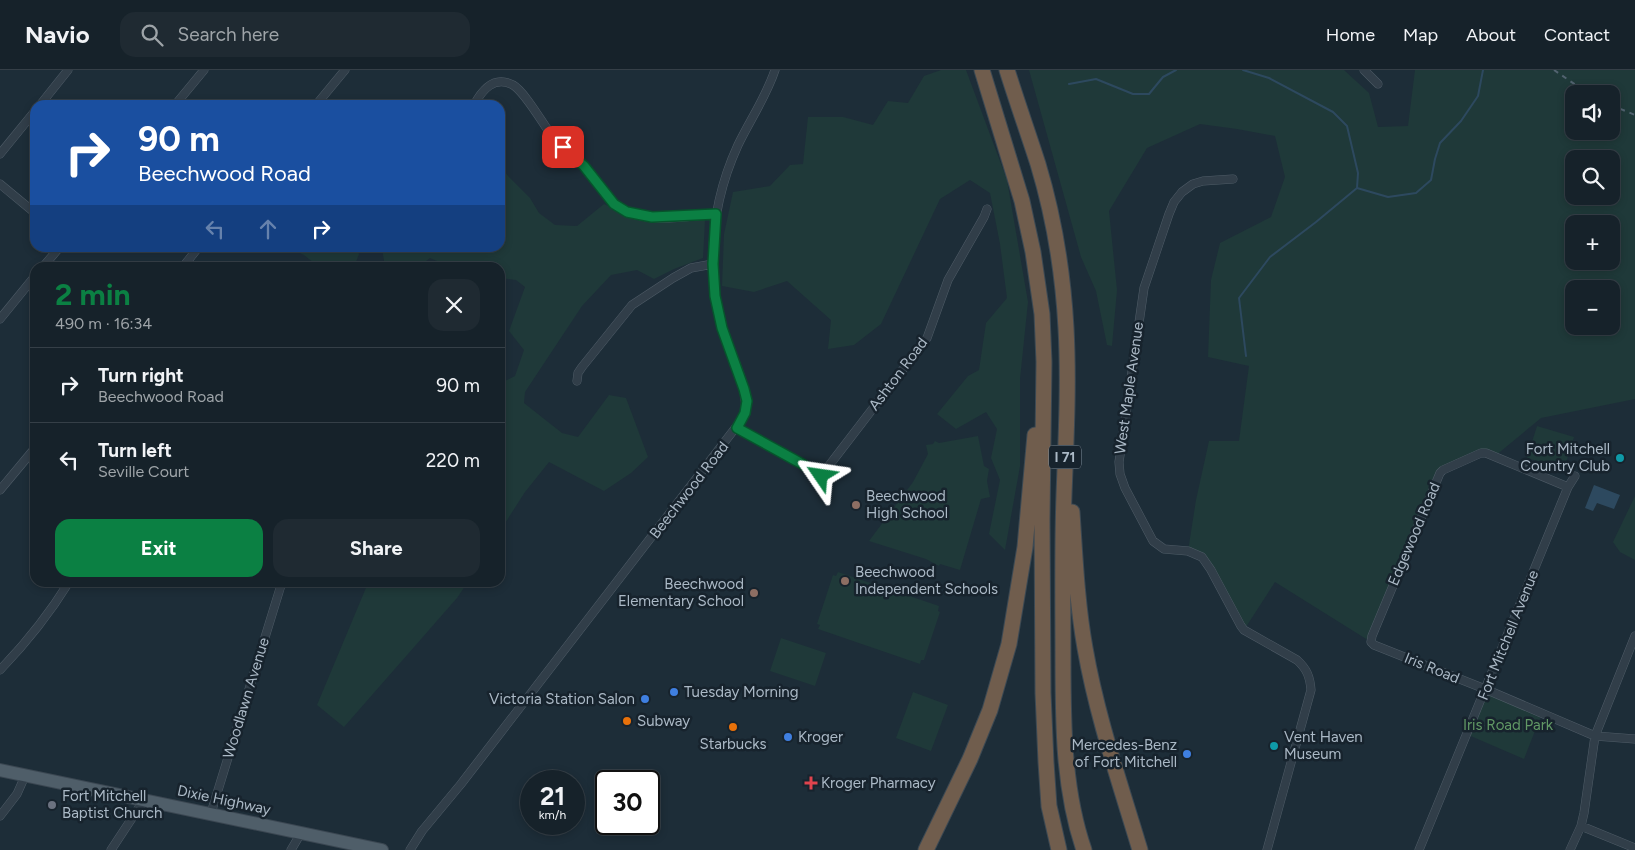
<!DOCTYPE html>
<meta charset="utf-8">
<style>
:root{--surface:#16222a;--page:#1f2a32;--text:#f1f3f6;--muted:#9ea4a8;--line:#353f47;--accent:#0b8043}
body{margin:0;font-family:Figtree,sans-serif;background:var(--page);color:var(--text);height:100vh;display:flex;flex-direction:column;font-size:19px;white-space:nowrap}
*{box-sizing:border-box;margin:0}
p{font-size:16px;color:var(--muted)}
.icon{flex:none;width:28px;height:28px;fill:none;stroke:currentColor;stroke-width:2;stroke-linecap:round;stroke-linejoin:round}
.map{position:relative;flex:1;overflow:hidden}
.side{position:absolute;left:30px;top:192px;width:475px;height:325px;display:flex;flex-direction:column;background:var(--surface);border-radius:15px;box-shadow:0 2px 8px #0003,0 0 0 1px var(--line)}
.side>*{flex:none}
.guide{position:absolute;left:30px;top:30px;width:475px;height:152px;border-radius:15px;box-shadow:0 2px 8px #0003,0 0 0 1px var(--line);background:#1a4fa0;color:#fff;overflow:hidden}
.fabs{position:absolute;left:1565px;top:15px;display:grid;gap:10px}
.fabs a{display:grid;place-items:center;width:55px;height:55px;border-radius:10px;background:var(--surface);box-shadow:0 2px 8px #0003,0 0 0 1px var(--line);font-size:25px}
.speed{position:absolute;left:520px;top:700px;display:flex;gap:10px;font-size:25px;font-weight:700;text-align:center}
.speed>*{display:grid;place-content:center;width:65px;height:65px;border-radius:50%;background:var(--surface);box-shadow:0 2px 8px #0003,0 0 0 1px var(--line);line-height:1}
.speed small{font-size:12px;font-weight:400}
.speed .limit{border:2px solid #111;border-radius:8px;background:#fff;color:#111}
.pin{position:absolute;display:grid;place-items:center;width:42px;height:42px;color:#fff;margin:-21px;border-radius:10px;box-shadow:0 2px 8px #0006}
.me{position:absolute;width:55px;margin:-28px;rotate:302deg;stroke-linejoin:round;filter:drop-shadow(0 0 4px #0008)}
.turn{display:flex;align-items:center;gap:18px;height:105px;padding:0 25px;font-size:22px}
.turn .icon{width:65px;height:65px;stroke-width:2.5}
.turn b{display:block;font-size:35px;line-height:42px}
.lanes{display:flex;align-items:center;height:48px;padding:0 25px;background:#0003;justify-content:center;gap:25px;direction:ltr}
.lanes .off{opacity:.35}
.round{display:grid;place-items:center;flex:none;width:52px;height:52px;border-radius:15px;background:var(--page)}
.summary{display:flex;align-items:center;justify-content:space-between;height:85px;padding:0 25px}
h1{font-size:30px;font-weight:700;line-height:38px;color:var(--accent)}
.action{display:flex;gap:10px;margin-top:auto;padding:10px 25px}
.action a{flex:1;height:58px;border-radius:15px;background:var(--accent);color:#fff;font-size:20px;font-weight:700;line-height:58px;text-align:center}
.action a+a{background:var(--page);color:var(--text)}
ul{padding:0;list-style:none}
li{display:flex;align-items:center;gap:15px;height:75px;padding:0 25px;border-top:1px solid var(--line)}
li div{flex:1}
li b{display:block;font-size:19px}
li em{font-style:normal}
header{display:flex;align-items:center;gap:30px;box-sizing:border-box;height:70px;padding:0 25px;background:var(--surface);border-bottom:1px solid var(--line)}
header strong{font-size:24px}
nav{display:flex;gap:28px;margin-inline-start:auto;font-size:18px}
.search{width:350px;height:45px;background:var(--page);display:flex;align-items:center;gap:12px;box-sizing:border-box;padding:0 18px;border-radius:15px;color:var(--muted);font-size:19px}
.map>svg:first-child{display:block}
</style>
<header>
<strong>Navio</strong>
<div class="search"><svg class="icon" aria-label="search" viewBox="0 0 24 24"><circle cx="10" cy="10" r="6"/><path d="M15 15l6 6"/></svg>Search here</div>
<nav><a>Home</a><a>Map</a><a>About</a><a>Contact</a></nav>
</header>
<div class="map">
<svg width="1635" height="780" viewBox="0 0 1635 780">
<rect width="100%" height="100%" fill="#1d2d38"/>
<!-- green -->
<path fill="#1f3939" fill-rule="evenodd" d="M941 0H966L1007 110 1028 232 1020 309V396L1005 480 989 464 1000 410 991 388 997 359 986 342 956 359 937 344 968 306 979 300 986 253 1007 228 1000 174 990 123 970 110 940 129 881 254 854 275 828 279 831 250 787 211 754 222 722 216 724 164 733 122 770 116 790 95 803 94 808 47H843L873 55 888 31 908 33 924 6Z
M1029 0H1344L1369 23 1378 57 1408 56 1415 0H1635V329L1541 348 1495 386 1486 383 1443 400 1371 572 1275 512 1244 560 1206 492 1188 481 1196 430 1209 371H1239L1249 296 1208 287 1211 210 1220 173 1271 147 1285 107 1275 66 1237 59 1200 54 1147 78 1109 141 1117 220 1112 276 1107 275 1096 221 1081 187ZM1574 24H1611V61H1574ZM1574 89H1611V126H1574ZM1574 154H1611V191H1574ZM1574 219H1611V256H1574Z
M500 96 508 106 530 128 539 143 555 155 577 156 604 134 629 146 648 151 705 150 703 188 674 199 654 209 637 200 611 205 582 236 525 322 524 333 562 363 578 367 609 325 626 328 648 387 631 403 604 421 549 392 525 422 500 461V317L501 313 515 306 524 280 509 261 525 217 516 210 500 208V198L451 197 430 188 418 197H385L382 178H500Z
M289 178H355L359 184 354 197H319L304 185Z
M1537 356 1574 367 1564 399 1527 388Z
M978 366 984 396 989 399 987 411 990 427 981 429 960 500 940 494 939 496 926 489 869 471 913 412 928 384 926 375 933 374 935 371 939 373Z
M1635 426V490L1620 482 1613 472Z
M838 502 939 536 938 541 940 542 924 590H921L920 594 818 559 820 555 817 554 833 505 836 506Z
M368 513H467L457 528 344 657 317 635Z
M781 568 826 583 815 616 770 601Z
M1485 619 1542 643 1524 689 1466 664Z
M913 622 948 635 931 681 896 668Z"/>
<!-- water -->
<path fill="#2d495f" d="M1594 415 1620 425 1614 439 1597 433 1593 441 1585 438Z"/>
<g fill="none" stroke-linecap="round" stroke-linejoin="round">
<!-- stream -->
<path stroke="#2d495f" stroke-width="2" d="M1243 0 1269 8 1333 42 1347 56 1358 103 1357 118
M1069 14 1096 9 1133 24H1149L1163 7 1176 0
M1357 118 1388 127 1416 123 1431 110 1435 89 1440 73 1461 51 1478 26 1483 0
M1246 286 1239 228 1270 187 1316 152 1357 118"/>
<defs>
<path id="street" d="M1364 0 1378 14
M40 35 68 0
M175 35 204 0
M316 35 345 0
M474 35C482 20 494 5 513 15 525 22 543 54 552 66 562 78 575 86 585 97 597 110 605 128 619 138 647 155 686 146 716 144
M0 84 35 41
M1233 109 1203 111 1193 114 1182 122 1174 132 1169 144 1144 218 1119 392 1120 404 1125 418 1153 471 1164 479 1188 481 1202 487 1211 500 1241 556 1244 560 1297 590C1307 599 1310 607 1311 620L1267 780
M0 114 35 143
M42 198 59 178
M182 198 198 178
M0 249 35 206
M577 311 578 303 582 297 632 235 673 208 691 198 713 194
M737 358 804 395 821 406 927 268 948 210 984 147 987 139
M1568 417 1486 383H1481L1443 400 1440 403 1372 566 1371 572 1374 575 1485 619 1595 666 1635 669
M0 420 35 378
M0 600C27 572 48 546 69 512
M211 743 282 512
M0 746 17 724 25 706
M1581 756 1635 778
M111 780 144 730
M291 780 301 763
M410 780 422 761 461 714 743 348C753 321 730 284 722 258 716 237 713 215 713 194 712 153 721 112 738 75 750 50 766 27 775 0
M1419 780 1568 417 1575 406
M1570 780 1581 756 1584 743 1595 666 1635 566"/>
<path id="primary" d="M0 700 382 780"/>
<path id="highway" d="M982 0 1022 131 1033 182 1042 244 1044 292 1042 450 1043 623 1046 692 1049 736 1059 780
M1007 0C1017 32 1028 63 1038 94 1054 147 1063 203 1066 258 1069 314 1066 370 1064 425 1062 479 1063 533 1063 588 1063 652 1063 719 1084 780
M1072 442C1075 487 1077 533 1085 578 1097 647 1120 713 1140 780
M926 780 970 689 990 640 1009 574 1025 477 1035 365"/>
</defs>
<!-- street casing -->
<use href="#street" stroke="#4f5c67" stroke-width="9"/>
<!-- primary casing -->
<use href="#primary" stroke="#3b4752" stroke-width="14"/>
<!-- highway casing -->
<use href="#highway" stroke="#3c4953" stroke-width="17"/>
<!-- street -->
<use href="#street" stroke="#313e49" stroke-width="8"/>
<!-- primary -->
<use href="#primary" stroke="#4f5e69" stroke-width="12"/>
<!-- highway -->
<use href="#highway" stroke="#705d4d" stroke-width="15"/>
<!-- rail -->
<path stroke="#526370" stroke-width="2" stroke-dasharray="5 5" stroke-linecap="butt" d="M1554 0 1589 24
M1611 35 1635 45"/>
</g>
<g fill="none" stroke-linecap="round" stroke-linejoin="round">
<defs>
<path id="route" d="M563 77 584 96 614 134 627 142 652 147 716 144 713 194 715 226 722 258 744 319 747 331 745 343 737 358 804 395 821 406"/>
</defs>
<!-- route casing -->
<use href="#route" stroke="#07532c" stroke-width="12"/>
<!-- route -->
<use href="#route" stroke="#0b8043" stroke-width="9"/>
</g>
<!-- markers -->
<g fill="#0f9aa8" stroke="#17232d" stroke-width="2">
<circle cx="1620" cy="388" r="5"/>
<circle cx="1274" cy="676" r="5"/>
</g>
<g fill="#8d6e63" stroke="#17232d" stroke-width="2">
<circle cx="856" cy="435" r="5"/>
<circle cx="845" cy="511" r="5"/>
<circle cx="754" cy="523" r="5"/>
</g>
<g fill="#3f7fe0" stroke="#17232d" stroke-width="2">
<circle cx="674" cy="622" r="5"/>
<circle cx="645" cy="629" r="5"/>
<circle cx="788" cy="667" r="5"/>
<circle cx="1187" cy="684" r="5"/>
</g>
<g fill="#e8710a" stroke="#17232d" stroke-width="2">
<circle cx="627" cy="651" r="5"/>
<circle cx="733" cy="657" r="5"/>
</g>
<path fill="#e0444e" stroke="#17232d" stroke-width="2" d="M808.5 705.5h5v5h5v5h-5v5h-5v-5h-5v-5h5z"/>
<circle fill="#6b7280" stroke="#17232d" stroke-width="2" cx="52" cy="735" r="5"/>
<g text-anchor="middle" stroke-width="5" stroke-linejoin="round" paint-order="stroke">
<!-- shield labels -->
<rect fill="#17232d" stroke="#7f8c98" stroke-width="1" x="1049" y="375.5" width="32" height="23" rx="4"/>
<g font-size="14" font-weight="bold" fill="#abb9c6">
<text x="1065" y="392">I 71</text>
</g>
<!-- street labels -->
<g font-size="15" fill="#abb9c6" stroke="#17232d">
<text transform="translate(898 304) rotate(-53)" y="5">Ashton Road</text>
<text transform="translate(1129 318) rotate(-82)" y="5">West Maple Avenue</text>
<text transform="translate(689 420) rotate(-52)" y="5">Beechwood Road</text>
<text transform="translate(1414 464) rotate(-67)" y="5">Edgewood Road</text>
<text transform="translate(1508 565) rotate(-68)" y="5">Fort Mitchell Avenue</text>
<text transform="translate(1432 598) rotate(22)" y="5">Iris Road</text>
<text transform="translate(246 628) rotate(-73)" y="5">Woodlawn Avenue</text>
<text transform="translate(224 730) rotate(12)" y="5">Dixie Highway</text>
</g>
<!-- poi labels -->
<g font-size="15" fill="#abb9c6" stroke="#17232d" text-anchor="start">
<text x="1610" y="384" text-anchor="end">Fort Mitchell<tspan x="1610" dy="17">Country Club</tspan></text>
<text x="866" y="431">Beechwood<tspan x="866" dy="17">High School</tspan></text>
<text x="855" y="507">Beechwood<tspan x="855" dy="17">Independent Schools</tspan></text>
<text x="744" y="519" text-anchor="end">Beechwood<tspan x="744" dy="17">Elementary School</tspan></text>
<text x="684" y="627">Tuesday Morning</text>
<text x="635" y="634" text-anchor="end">Victoria Station Salon</text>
<text x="637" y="656">Subway</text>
<text x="798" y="672">Kroger</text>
<text x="1284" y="672">Vent Haven<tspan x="1284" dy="17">Museum</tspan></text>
<text x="733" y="679" text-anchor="middle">Starbucks</text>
<text x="1177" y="680" text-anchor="end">Mercedes-Benz<tspan x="1177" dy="17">of Fort Mitchell</tspan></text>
<text x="821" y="718">Kroger Pharmacy</text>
<text x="62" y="731">Fort Mitchell<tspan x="62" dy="17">Baptist Church</tspan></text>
</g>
<!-- park labels -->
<g font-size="15" fill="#619865" stroke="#17232d">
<text x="1508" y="660">Iris Road Park</text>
</g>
</g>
</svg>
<div class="fabs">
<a><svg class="icon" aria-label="sound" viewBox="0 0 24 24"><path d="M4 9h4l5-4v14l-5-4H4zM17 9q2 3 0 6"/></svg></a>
<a><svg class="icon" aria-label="search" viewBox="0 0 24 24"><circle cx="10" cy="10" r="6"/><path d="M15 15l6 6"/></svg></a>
<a>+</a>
<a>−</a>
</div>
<div class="speed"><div>21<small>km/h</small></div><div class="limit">30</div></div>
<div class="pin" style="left:563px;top:77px;background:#d93025"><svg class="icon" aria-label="arrive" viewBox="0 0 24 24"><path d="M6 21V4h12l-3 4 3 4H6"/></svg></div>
<svg class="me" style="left:821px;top:406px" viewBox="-20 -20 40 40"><path d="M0-17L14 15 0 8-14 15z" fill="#0b8043" stroke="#fff" stroke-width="4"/></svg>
<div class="guide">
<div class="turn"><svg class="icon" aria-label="right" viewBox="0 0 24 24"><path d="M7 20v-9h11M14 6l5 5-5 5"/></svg><div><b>90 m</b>Beechwood Road</div></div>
<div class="lanes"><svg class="icon off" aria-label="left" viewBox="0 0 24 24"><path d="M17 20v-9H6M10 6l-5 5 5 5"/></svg><svg class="icon off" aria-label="ahead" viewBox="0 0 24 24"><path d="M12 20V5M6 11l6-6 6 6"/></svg><svg class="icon" aria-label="right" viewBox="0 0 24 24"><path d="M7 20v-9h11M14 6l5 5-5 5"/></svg></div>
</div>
<section class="side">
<div class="summary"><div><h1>2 min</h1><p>490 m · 16:34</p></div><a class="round"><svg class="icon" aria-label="close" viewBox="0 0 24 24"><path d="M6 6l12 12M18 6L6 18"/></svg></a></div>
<ul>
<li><svg class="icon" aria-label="right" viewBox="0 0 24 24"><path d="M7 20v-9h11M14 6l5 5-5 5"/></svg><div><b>Turn right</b><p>Beechwood Road</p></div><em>90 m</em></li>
<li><svg class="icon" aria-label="left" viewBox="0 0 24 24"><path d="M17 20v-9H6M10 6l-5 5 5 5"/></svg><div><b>Turn left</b><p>Seville Court</p></div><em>220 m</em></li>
</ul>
<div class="action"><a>Exit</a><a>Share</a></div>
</section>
</div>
